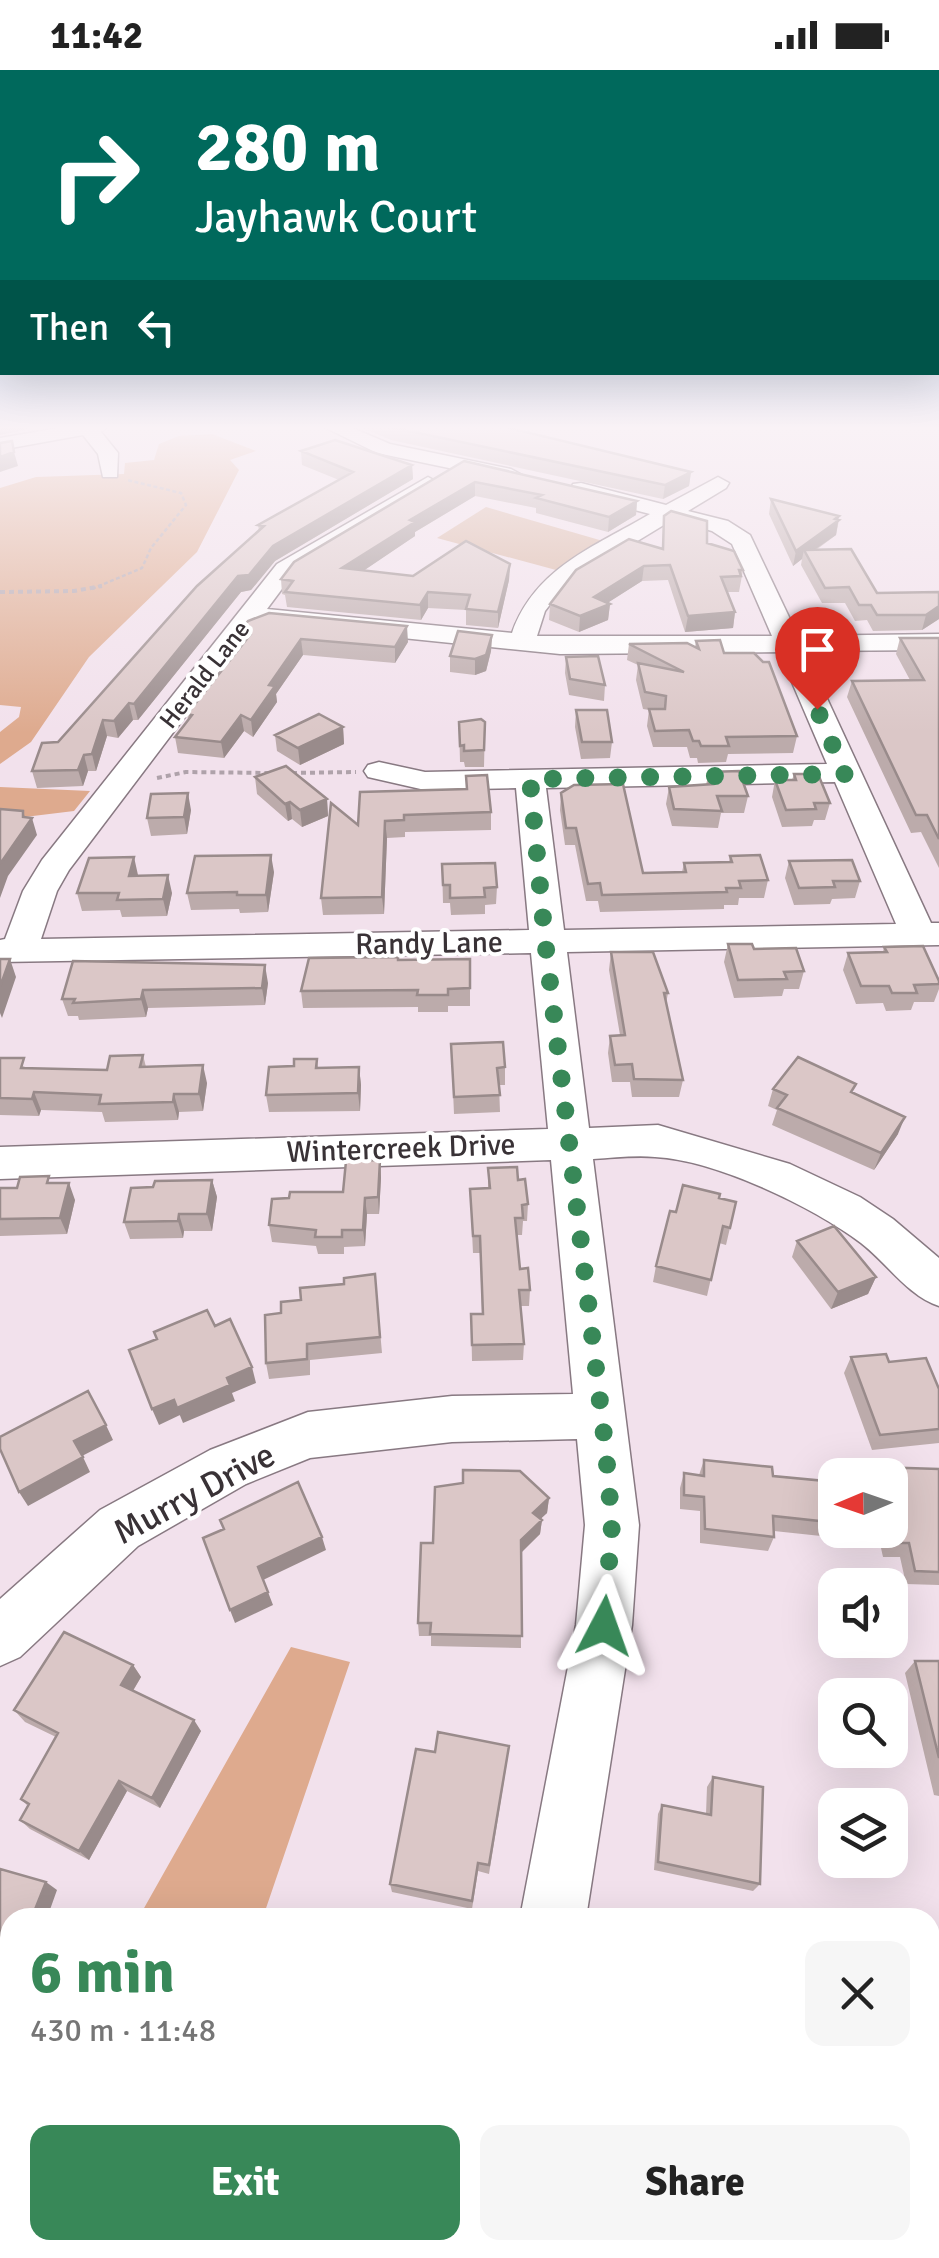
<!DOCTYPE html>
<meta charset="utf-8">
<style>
:root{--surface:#fff;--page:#f6f6f6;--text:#222;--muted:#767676;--accent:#388858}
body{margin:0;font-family:Signika,sans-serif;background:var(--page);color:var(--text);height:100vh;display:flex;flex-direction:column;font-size:38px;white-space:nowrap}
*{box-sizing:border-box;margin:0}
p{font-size:32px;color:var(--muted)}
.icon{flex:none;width:55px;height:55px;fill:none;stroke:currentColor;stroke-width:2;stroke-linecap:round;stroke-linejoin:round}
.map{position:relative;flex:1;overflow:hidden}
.drawer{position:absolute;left:0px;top:1838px;width:940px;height:352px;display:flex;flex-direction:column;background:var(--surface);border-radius:30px 30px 0 0;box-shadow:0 10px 40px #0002}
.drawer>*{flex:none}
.banner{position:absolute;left:0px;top:0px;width:940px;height:305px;box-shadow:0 10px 40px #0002;background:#00695c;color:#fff;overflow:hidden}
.needle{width:65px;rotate:268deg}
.buttons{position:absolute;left:818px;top:1388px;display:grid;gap:20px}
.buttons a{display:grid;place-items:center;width:90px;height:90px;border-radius:20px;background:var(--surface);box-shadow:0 10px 40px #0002;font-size:50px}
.pin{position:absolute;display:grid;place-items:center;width:85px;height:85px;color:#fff;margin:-102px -42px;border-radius:50% 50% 50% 0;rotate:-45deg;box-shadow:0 0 10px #0007}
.pin .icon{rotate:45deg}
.me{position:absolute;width:110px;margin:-55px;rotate:4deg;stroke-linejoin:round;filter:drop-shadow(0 0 8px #0008)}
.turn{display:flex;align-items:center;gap:35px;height:210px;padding:0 30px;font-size:45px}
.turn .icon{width:130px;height:130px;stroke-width:2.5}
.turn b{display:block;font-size:70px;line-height:85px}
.then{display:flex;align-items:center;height:95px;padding:0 30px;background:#0003;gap:20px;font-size:38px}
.round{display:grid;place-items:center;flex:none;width:105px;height:105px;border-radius:20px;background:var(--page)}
.headline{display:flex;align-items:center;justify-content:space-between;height:170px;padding:0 30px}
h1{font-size:60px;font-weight:700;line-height:75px;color:var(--accent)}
.cta{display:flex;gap:20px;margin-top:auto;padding:20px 30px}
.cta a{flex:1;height:115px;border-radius:20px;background:var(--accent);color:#fff;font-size:40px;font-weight:700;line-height:115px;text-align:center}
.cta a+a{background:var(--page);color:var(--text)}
.status{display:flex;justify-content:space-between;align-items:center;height:70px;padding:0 50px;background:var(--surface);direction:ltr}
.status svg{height:28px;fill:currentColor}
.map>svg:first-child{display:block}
</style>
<div class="status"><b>11:42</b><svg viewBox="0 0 49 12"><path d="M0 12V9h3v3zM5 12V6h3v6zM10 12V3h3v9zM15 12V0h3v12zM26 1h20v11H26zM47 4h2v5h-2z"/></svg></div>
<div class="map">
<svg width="939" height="2188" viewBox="0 0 939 2188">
<rect width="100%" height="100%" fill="#f2e1ec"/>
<!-- green -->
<path fill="#d7b19d" d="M486 437 603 471 556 500 437 468Z"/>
<!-- forest -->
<path fill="#deaa8e" d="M212 364 256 381 230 390 239 400 197 482 89 587 31 672 0 694V662L19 647 21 637 0 635V418L36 407 124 404 125 393 154 390 159 374 179 366Z
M0 717 90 721 74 741 0 750Z
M291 1577 350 1592 263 1847H139Z
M10 2132V2180H465L486 2188H0V2157Z"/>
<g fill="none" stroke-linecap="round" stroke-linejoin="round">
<defs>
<path id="minor" d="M65 357H107L101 362 118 383 117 407H103L98 384 83 365 0 380V368Z
M324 357H350L390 374 511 399 522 405 511 411 377 383Z
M428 407 439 413 436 418 293 504 267 539 512 563C535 498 594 477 650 444L573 424 570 419 573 414 581 413 666 435 718 407 729 413 726 418 688 441 728 451 750 465 798 566 939 564V580L805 581 931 853H939V875L567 882 589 1058 658 1055 790 1094 860 1127 893 1149 939 1188V1236C908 1226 887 1193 861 1173 813 1137 716 1090 655 1087 635 1085 613 1088 593 1089L639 1455 632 1555 586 1848H520L576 1555 585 1455 577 1369 452 1372 310 1388 246 1414 138 1476 20 1587 0 1596V1529L100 1440 210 1380 308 1342 452 1326 573 1324 551 1090 0 1109V1077L548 1059 531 883 0 892V870L5 869 23 821 42 790 277 494ZM672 450 712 461 732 474 772 566H537L545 541 565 515ZM256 553 560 584 779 582 827 694 425 702 379 692 368 695 364 701 368 707 425 720 516 718 529 860 41 869 57 821 69 800ZM835 712 896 854 564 860 546 718Z
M499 2180H575V2188H499Z"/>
</defs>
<!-- minor casing -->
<use href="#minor" stroke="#887982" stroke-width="3"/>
<!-- path-far1 -->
<path stroke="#afa2aa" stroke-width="2.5" stroke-dasharray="4 2.5" stroke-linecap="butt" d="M92 519 142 498 151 478 186 435 181 423 127 410"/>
<!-- path -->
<path stroke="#afa2aa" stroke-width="4" stroke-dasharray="5 4" stroke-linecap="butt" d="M0 522 74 521 102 516
M292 703 356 702
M157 708 186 702 271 703"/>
<!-- minor -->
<use href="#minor" fill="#fff" fill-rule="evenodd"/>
</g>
<!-- wall -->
<path fill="#bcabab" d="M360 357H505L691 402 689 416 663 429 391 370Z
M301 381 412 395 413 409 275 491 251 520 241 522 138 650H133L118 668 107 666 96 701H88L83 716 37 718 32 701 259 461 258 455 339 410 302 395Z
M464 391 637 431 636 445 608 462 536 443V438L475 426 415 462V466L364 500 413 506 510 494 509 510 498 558 466 555V540L428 538 421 550 287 537 285 525 282 524 281 509Z
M771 429 839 450 836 465 816 480 877 523 939 522V549L922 560 873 561 867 550 855 551 845 533H822L801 495 802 489 793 496 769 444Z
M664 446 707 473 743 500 739 522H727L735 542 733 558 685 562 668 510 642 511 607 533 610 534 608 550 579 562 549 550 550 534 662 479Z
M238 564 408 572 395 593 303 585 276 624 277 632 253 667 244 661 224 688 178 683 175 667 188 650 187 644 240 577Z
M492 565 491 581 486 601 475 605 450 602V586Z
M900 568H939V798L921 762 911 763 847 627 852 611 910 610 896 584Z
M696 571 724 583 797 666 793 683 728 684 726 692 698 693 697 688H690L687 677H653L647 656 649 640 643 639 636 610 638 595 627 590 629 574 695 577Z
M566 587 605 615 604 631 569 625 565 603Z
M576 640 612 672 610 688 581 689 575 657Z
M459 652H485L484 697H465L464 692H460Z
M343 657 344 674 300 695 277 681 275 665Z
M709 702 748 726 744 743H721L718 758 672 756 666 734 669 717 706 715Z
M794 704 830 733 825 750H814L812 756 782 757 772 727 775 710H792Z
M255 707 327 729 328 746 302 757 292 749 288 751 257 724Z
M360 722 491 742V760L405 762V767L387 768 384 844 323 845 321 828 358 755Z
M561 723 643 803 682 802 684 793 729 792 730 786 768 810 764 828H739L738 835H724V839L600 842 598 831H586L575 775H565L560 740Z
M191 740 187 764 151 766 147 748Z
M789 791 860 811 855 828 832 829 830 834 794 835 785 808Z
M442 794 497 817 496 834 485 835V844L451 845 450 833H443Z
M274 802 268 842 240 843 239 839 191 840 187 823Z
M138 806 172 823 167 846 122 847 120 840 82 841 77 823Z
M728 874 754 879 804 901 799 919H784L782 926 734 928 724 892Z
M884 877 939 911V919L934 932H914L911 940 886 941 883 933 856 934 843 900 848 883 883 882Z
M611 882 668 923 666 934 683 1010 679 1027H632L630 1012H612L608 983 610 966 620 965 609 900Z
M470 889V936H448V942H418V937L303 938 301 921 398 890Z
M73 891 268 913 265 935 148 938 146 947 79 950 78 946H68L62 929Z
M451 974 505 997V1015H499L500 1042 454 1044Z
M143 985 146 997 207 1013 203 1041 179 1042 178 1050 105 1052 102 1042 41 1040 39 1046 0 1045V988L28 998 107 1000Z
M317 989 318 998 359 997 361 1015 360 1041 269 1042 266 1025 294 996Z
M773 1019 853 1023 898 1064 874 1100 772 1055 777 1040 768 1036Z
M380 1090 381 1108 379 1144H367L365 1176 344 1177V1184H318L316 1176 272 1172 269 1155 289 1128 343 1122Z
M488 1098 518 1110 528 1134 527 1151H523L522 1165H517L520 1199 530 1220 529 1236H520L524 1274 523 1290 472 1291 471 1244H482L480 1183H473L470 1119 488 1118Z
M212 1110 217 1127 212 1161H184L183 1168 130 1169 124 1152 153 1117Z
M51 1113 75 1130 67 1164 0 1166V1118H17Z
M719 1128 736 1132 726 1175 719 1173 707 1226 653 1212 656 1196 676 1142Z
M797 1171 876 1207 868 1224 831 1239 792 1187Z
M375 1204 382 1283 310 1290V1305L269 1309 266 1293 281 1243 301 1230Z
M851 1287 889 1292 939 1319V1373L872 1380 844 1303Z
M704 1390 773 1406 829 1452 821 1466 774 1461V1467L768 1481 700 1473V1441L680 1439V1418L684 1403 699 1405Z
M876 1397 939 1399V1515L906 1514 900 1487H883L877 1460H890V1405H872Z
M549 1428 547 1443 540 1449 542 1450 540 1464 521 1482V1578L431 1576V1566H419L418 1553 433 1473Z
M915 1591H939V1726L934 1725 905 1603Z
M133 1595 141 1607 133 1621 201 1661 160 1738 127 1721 89 1790 30 1759 20 1750 28 1736 21 1729 56 1667 25 1652 14 1640Z
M435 1682 508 1686 489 1804 478 1801 472 1839 392 1822 390 1814Z
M713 1707 760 1814 753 1821 654 1800 658 1744 662 1735 706 1744 707 1717Z
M643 2180H828L829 2188H644Z"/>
<!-- shaded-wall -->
<path fill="#998b8b" d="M0 357H31L25 360 0 365Z
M14 382 18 396 0 402V387Z
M412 395 413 409 275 491 251 520 241 522 138 650 134 634 238 506 273 476Z
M691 402 689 416 663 429 665 415Z
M475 412V426L415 462V466L344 514 342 498 410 450Z
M637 431 636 445 608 462 609 447Z
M839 446 836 465 807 485 804 480 802 489 793 496 796 481Z
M510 494 509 510 498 558V542Z
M644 496 642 511 598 539 610 534 608 550 579 562 580 546 594 527Z
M428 522V538L421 550 420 535Z
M939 536V549L922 560 926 545Z
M735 542 733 558 685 562 688 546Z
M407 556 408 572 395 593V577Z
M492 565 491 581 486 601 475 605V589Z
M301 569 303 585 276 624 277 632 253 667 251 650 269 615Z
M129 633 133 650 118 668 114 651Z
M241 645 244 661 224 688 221 672Z
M103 650 107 666 96 701 92 684Z
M343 657 344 674 300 695 298 678Z
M84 685 88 701 83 716 78 700Z
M188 723 191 740 187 764 184 747Z
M327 729 328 746 302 757 300 740Z
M290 732 292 749 288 751 285 734Z
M23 741 27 754 32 748 37 765 8 806 0 828V794L23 747Z
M385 751 387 768 384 844 382 827Z
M271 785 274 802 268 842 266 825Z
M134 787 138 805 133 823 129 806Z
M168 805 172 823 167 846 163 829Z
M10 889 16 907 2 948 0 943V917Z
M265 895 268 913 265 935 262 918Z
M143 920 148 938 146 947 141 929Z
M203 995 207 1013 203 1041 199 1024Z
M359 997 361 1015 360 1041 358 1023Z
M34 1022 41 1040 39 1046 32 1029Z
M174 1024 179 1042 178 1050 173 1032Z
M905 1047 898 1064 874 1100 881 1083Z
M380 1090 381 1108 379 1144 378 1127Z
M212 1110 217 1127 212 1161 207 1144Z
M69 1113 75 1130 67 1164 60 1148Z
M365 1128 367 1144 365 1176 363 1160Z
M179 1144 184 1161 183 1168 178 1151Z
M876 1207 868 1224 831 1239 838 1222Z
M252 1297 256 1313 232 1323 235 1331 183 1353 177 1338 227 1308Z
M174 1330 180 1345 159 1355 152 1339Z
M106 1355 113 1370 82 1386 74 1371Z
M83 1387 90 1402 28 1436 19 1422Z
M549 1428 547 1443 532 1457 533 1443Z
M542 1450 540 1464 520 1484 521 1470Z
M322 1467 326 1480 263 1510 258 1497Z
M268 1522 273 1535 235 1553 230 1540Z
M133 1595 141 1607 129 1627 121 1615Z
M194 1650 201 1661 160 1738 152 1728Z
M119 1711 127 1721 89 1790 79 1781Z
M46 1812 57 1820 47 1848H42L34 1842Z
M10 1899V1936L0 1961V1924Z"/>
<!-- building -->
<path fill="#dbc7c7" stroke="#998b8b" stroke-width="2.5" d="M390 357H505L691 402 665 415Z
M335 370 412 395 273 476 249 505 238 506 134 634 129 633 114 651 103 650 92 684 84 685 78 700 32 701 42 673 58 672 197 516 264 456 258 455 353 402 301 381Z
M12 371 14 382 0 387V373Z
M464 391 637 431 609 447 536 428 542 425 475 412 410 450 415 452 342 498 413 506 466 471 510 494 498 542 466 539 470 525 428 522 420 535 285 522 293 511 281 509 294 492Z
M771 429 839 446 835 449 839 450 796 481Z
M671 441 707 451V473L734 481 743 500H739L741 506 721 507 735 542 688 546 670 495 644 496 594 527 610 534 580 546 550 534 576 500 629 469 663 479 664 446Z
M851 479 877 523 939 522V536L926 545H877L871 535H859L849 517 825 518 804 480Z
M269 543 407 556 395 577 301 569 269 615 275 616 251 650 241 645 221 672 175 667 192 645 187 644 250 565 238 564 248 551Z
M458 561 492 565 486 585 475 589 450 586Z
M900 568H939V769L927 745H916L852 611 924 610Z
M720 570 724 583H754L763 592H769L797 666 726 667 729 676H701L699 671H693L689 660 655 661 649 639H665L666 626 645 622 638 593 684 602 629 574 687 573 699 579 696 571Z
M598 586 605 615 570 609 566 587Z
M576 640H607L612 672H582Z
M319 644 343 657 298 678 275 665Z
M481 649 485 652 484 680 464 681V675L460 676 459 652Z
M286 696 327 729 300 740 290 732 285 734 255 707Z
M739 701 748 726H717L722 741 674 739 669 717 713 714 709 702Z
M794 704H818L830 733H814L816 739 786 740 775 710H796Z
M487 705 491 742 404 745V750L385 751 382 827 321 828 331 733 358 755 360 722 467 719 466 706Z
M623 714 643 803 686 802 684 793 732 792 730 786 760 785 768 810 739 811 741 818H726L727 822 602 825 600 813 588 814 576 758H566L561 723 574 715Z
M188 723 184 747 147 748 151 724Z
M0 739 23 741V747L32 748 0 794Z
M271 785 266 825H237V822L187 823 195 786Z
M134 787 129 806 168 805 163 829 117 830 119 823H77L89 788Z
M852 790 860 811H833L835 817 799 818 789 791Z
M495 793 497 817 484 818 485 827 450 828V815H443L442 794Z
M728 874H752L754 879 796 878 804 901 784 902 787 909 738 910Z
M923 876 939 911V914L914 915 917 923H892L889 916H861L848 883 887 882 884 877Z
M611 882H653L668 923H664L683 1010 634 1009 632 994 615 995 610 966 625 965Z
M398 887V890L470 889V918L448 919V925H417L418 920 301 921 309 888Z
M0 889H10L0 917Z
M73 891 265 895 262 918 143 920 141 929 73 933 75 929H62Z
M503 972 505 997 497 998 500 1025 454 1027 451 974Z
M143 985 140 997 203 995 199 1024H174L173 1032 99 1034 101 1025 34 1022 32 1029 0 1028V988H24L21 998 107 1000 110 986Z
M798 987 856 1014 851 1022 905 1047 881 1083 777 1038 787 1025 773 1019Z
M294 989H317L316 998 359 997 358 1023 266 1025 269 997 294 996Z
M380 1090 378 1127 365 1128 363 1160H342V1167H315L316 1160 269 1155 272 1129 289 1128 290 1122H343L346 1091Z
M517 1097 518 1110 525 1109 528 1134 522 1135 523 1148H515L520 1199 528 1198 530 1220H519L524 1274 472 1275 471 1244H483L480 1166H473L470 1119 490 1118 488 1098Z
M49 1106 47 1113H69L60 1148 0 1149V1118H17L20 1107Z
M212 1110 207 1144H179L178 1151 124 1152 131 1118 153 1117 155 1111Z
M683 1115 720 1124 719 1128 736 1132 730 1158 723 1156 711 1210 656 1196 670 1141 676 1142Z
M834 1156 876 1207 838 1222 797 1171Z
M375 1204 380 1267 307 1274V1289L266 1293 265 1245 281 1243V1232L301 1230 300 1218 344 1214V1208Z
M207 1240 215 1256 230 1249 252 1297 227 1308 230 1315 177 1338 174 1330 152 1339 129 1280 157 1269 154 1262Z
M886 1284 889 1292 926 1288 939 1319V1359L880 1365 851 1287Z
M88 1321 106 1355 74 1371 83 1387 19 1422 0 1379V1367Z
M704 1390 772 1397 773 1406 825 1411 829 1452 773 1446 774 1467 705 1459 704 1427 684 1425V1403L704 1406Z
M876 1397 939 1399V1502L915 1501 909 1473H892L889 1460 890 1405H878Z
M463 1400 520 1401 549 1428 533 1443 542 1450 521 1470 522 1566 430 1564 431 1553H418L421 1473H433L435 1417 463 1413Z
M298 1412 322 1467 258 1497 268 1522 230 1540 203 1468 224 1459 220 1450Z
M64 1562 133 1595 121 1615 194 1650 152 1728 119 1711 79 1781 20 1750 29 1734 21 1729 58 1663 14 1640Z
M915 1591H939V1688Z
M438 1662 509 1676 489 1795 478 1793 472 1831 390 1814 416 1679 435 1682Z
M713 1707 763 1717 760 1814 658 1792 662 1735 711 1745Z
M0 1799 46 1812 34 1842 43 1845 42 1848H10V1899L0 1924Z
M648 2180H828L829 2188H649Z"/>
<!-- sky -->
<linearGradient id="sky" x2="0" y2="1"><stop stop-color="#84abde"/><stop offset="0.54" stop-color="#f9f2f6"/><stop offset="1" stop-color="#f9f2f6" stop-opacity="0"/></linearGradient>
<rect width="939" height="663" fill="url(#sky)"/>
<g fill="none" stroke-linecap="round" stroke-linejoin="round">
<!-- route -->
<path stroke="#388858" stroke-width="18" stroke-dasharray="0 32.4" d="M604 1556 612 1455 606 1382 545 870 530 709 845 704 817 639"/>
</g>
<g text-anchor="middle" stroke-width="8" stroke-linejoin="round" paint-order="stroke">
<!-- far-street labels -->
<g font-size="25" fill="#393236" stroke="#fff">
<text transform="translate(204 604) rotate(-52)" y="9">Herald Lane</text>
</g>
<!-- street labels -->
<g font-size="30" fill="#393236" stroke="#fff">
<text transform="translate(429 873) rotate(-1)" y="10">Randy Lane</text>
<text transform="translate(401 1078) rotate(-2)" y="10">Wintercreek Drive</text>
</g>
<!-- near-street labels -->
<g font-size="35" fill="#393236" stroke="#fff">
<text transform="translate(194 1423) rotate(-28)" y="12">Murry Drive</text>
</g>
</g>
</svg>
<div class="buttons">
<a><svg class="needle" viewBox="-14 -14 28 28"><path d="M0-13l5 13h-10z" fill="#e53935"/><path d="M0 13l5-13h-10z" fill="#767676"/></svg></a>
<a><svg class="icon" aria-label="sound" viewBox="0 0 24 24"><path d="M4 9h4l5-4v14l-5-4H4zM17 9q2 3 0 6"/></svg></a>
<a><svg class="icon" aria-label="search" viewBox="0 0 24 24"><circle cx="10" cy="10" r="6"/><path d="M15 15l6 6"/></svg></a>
<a><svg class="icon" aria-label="layers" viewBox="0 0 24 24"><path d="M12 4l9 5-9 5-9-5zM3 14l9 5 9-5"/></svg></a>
</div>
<div class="pin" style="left:817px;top:639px;background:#d93025"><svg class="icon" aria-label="arrive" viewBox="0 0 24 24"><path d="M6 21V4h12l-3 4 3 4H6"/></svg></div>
<svg class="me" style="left:604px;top:1556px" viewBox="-20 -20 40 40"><path d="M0-17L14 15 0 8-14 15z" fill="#388858" stroke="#fff" stroke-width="4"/></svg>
<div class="banner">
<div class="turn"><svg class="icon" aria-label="right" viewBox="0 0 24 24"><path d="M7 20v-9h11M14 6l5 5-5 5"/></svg><div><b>280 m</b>Jayhawk Court</div></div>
<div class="then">Then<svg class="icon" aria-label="left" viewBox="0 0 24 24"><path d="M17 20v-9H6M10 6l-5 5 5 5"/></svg></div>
</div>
<section class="drawer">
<div class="headline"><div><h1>6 min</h1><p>430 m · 11:48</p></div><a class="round"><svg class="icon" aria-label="close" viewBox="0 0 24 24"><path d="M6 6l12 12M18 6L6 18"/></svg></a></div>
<div class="cta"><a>Exit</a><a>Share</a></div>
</section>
</div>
